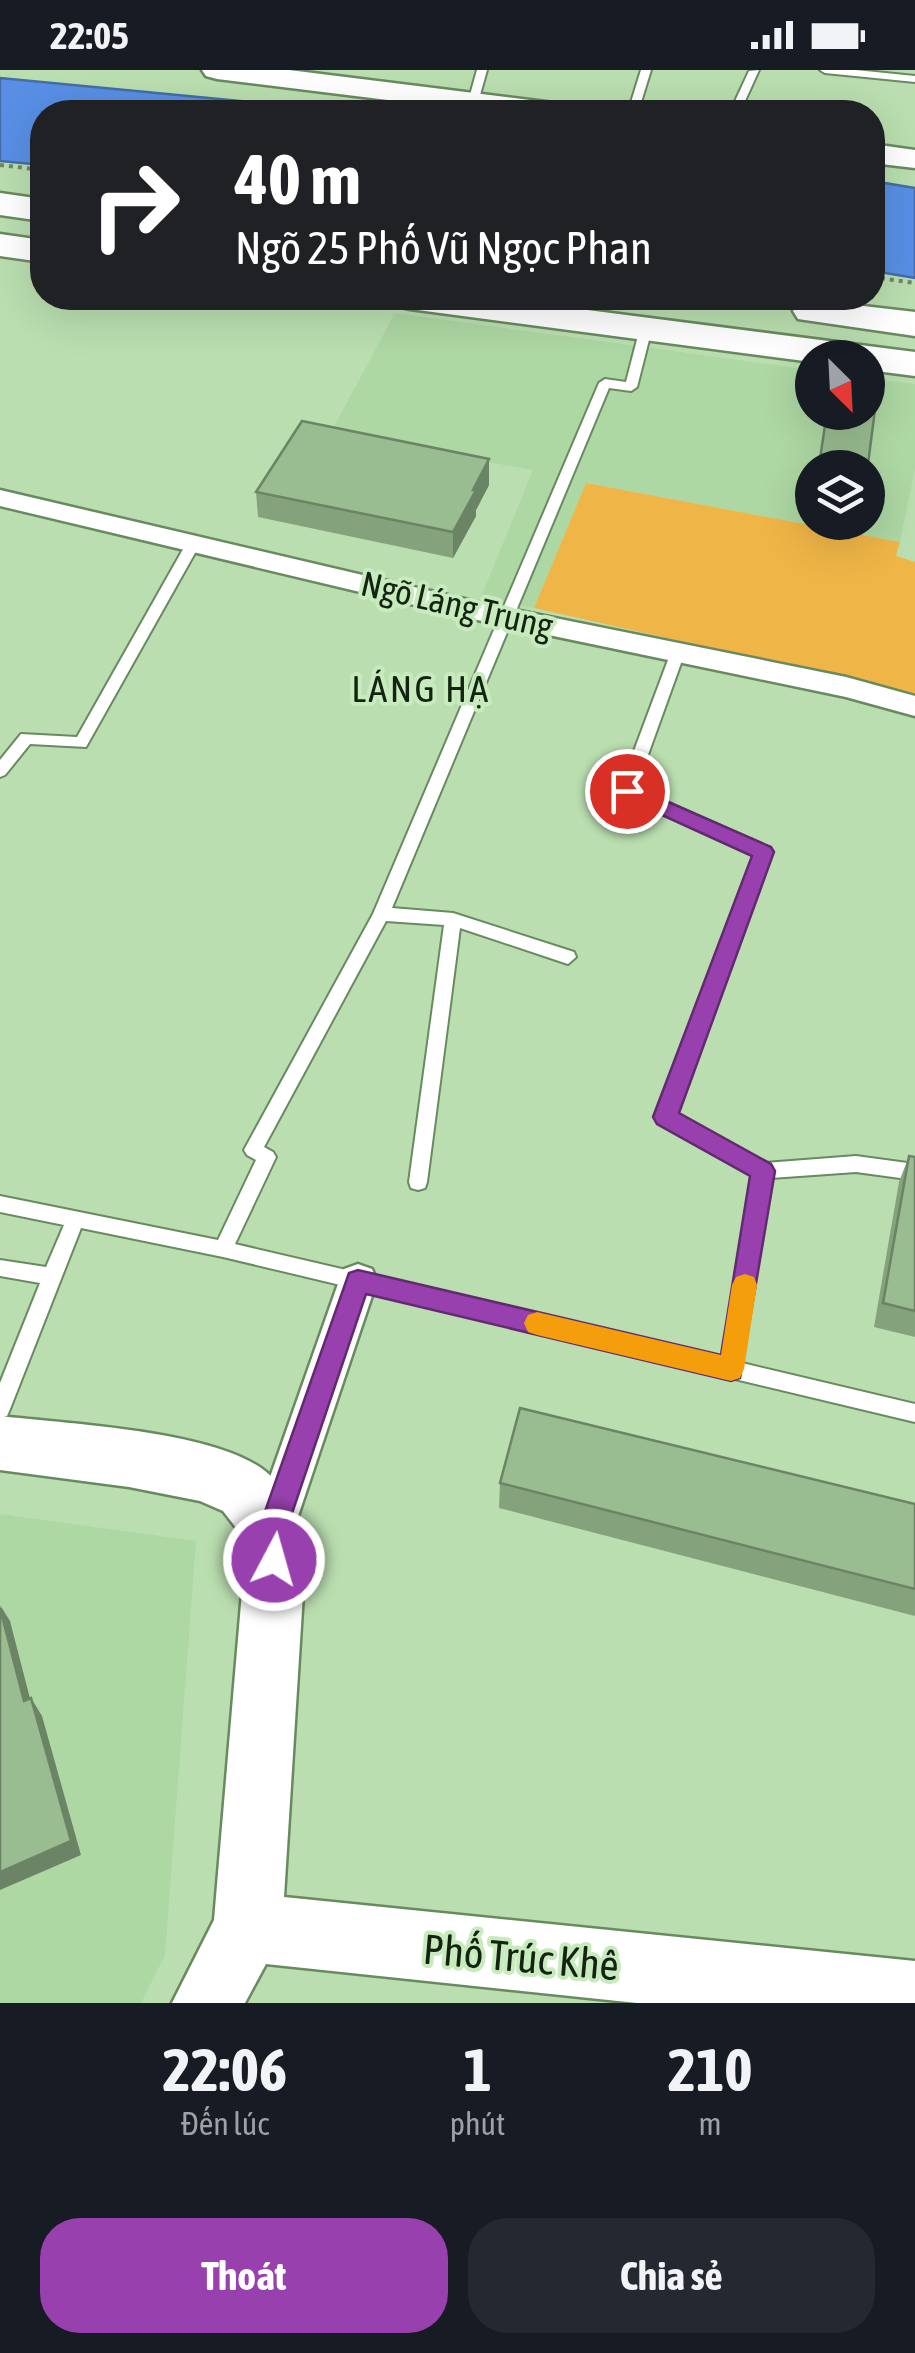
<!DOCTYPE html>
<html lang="vi">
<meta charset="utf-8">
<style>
:root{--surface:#171b24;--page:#242831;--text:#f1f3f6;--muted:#9ea1a6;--accent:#9841ae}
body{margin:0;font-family:"Asap Condensed",sans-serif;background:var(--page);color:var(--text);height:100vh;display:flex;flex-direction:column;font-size:38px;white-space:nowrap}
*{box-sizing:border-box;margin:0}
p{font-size:32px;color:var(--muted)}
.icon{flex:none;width:55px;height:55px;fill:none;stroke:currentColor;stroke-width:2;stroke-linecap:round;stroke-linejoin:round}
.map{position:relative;height:1933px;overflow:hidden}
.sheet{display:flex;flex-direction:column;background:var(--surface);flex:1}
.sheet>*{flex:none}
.banner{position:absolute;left:30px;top:30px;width:855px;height:210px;border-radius:40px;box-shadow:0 10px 40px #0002;background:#202124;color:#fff;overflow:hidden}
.needle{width:65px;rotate:156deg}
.tools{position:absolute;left:795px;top:270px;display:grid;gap:20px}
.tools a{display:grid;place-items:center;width:90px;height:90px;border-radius:50%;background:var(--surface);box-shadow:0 10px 40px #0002;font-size:50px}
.pin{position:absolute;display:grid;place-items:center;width:85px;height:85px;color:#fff;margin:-42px;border:5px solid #fff;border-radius:50%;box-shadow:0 2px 10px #0007}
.me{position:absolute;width:110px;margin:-55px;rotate:6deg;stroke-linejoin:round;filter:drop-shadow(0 0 8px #0008)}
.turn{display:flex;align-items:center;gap:35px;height:210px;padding:0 40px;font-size:45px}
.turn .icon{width:130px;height:130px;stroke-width:2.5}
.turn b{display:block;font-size:70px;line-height:85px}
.eta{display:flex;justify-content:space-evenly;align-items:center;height:170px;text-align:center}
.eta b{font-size:60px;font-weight:700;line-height:70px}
.action{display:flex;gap:20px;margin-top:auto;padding:20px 40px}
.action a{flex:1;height:115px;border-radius:40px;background:var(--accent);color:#fff;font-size:40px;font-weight:700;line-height:115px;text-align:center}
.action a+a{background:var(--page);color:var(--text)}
.status{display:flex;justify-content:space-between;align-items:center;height:70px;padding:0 50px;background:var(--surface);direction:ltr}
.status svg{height:28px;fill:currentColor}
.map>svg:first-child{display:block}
</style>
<div class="status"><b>22:05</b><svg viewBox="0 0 49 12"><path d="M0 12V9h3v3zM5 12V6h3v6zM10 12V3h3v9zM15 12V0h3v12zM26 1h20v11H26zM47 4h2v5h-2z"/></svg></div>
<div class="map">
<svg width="915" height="1933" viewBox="0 0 915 1933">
<rect width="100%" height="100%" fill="#badeb0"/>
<!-- built -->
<path fill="#add7a3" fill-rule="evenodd" d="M395 243 812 300V342H868V308L915 314V398L900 472 586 413 534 538 481 527 533 400 330 364ZM812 398H868V452H812Z
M0 1444 196 1471 165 1885 141 1933H0Z"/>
<!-- green -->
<path fill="#f0b547" d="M586 413 900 472 896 486 915 492V624L534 538Z"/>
<!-- water -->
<path fill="#588fe5" stroke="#446ea5" stroke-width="2.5" d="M0 8 354 42H42V95L0 91Z
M873 111 915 118V208L873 201Z"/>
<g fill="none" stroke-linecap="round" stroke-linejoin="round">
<defs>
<path id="lane" d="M477 0H487L478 32 473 35 468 32Z
M641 0H651L638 42H628Z
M759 0 740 42H730L749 1Z
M820 0H856L915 6V12L825 3Z
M646 254 652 258 637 317 631 321 609 318 392 838 453 843 574 882 576 887 568 894 460 858 427 1112 425 1118 418 1120 411 1118 409 1112 444 855 386 851 264 1077 273 1082 276 1087 235 1174 723 1288 753 1105 659 1052 656 1047 755 785 621 725 619 721 671 582 678 577 685 582 636 718 770 778 772 782 675 1044 765 1093 856 1086 915 1094V1110L856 1102 771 1108 742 1293 915 1334V1352L223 1187 81 1158 10 1339 7 1346 0 1348V1313L40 1213 0 1206V1190L46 1197 64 1155 0 1142V1126L218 1170 256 1090 247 1085 244 1080 373 844 599 313 605 309 626 312 640 258Z
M193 470 200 474 86 677 30 674 5 705 0 707V690L21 664 77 667 186 474Z"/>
<path id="street" d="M0 420 486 534 846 607 915 626V646L846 627 486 552 0 436Z
M358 1194 372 1199 377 1211 291 1467 285 1481 270 1487 255 1481 249 1467 339 1211 344 1199Z"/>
<path id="secondary" d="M202 0H289L554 33 565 35 569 42H485L217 9 206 6Z
M872 74 915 80V98L872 93Z
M0 1346C67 1354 213 1360 265 1401 295 1424 303 1474 304 1508L284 1827 915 1891V1933H637L266 1894 245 1933H172L214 1850 242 1522 237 1459 223 1441 200 1431 129 1417 0 1400Z"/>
<path id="primary" d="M0 123 42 129V151L0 145Z
M0 164 42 170V192L0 186Z
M391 228H494L915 282V306L868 300V288H812V292L410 239 397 236Z
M812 230 915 242V266L798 249 793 241 798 233Z"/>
</defs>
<!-- lane casing -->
<use href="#lane" stroke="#698a60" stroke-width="4"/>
<!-- street casing -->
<use href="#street" stroke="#698a60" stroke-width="5"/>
<!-- secondary casing -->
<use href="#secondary" stroke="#698a60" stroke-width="5"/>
<!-- primary casing -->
<use href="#primary" stroke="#698a60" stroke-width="5"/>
<!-- path -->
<path stroke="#6d8767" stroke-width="4" stroke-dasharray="4 5" stroke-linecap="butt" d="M0 95 42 100
M872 207 915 213"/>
<!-- lane -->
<use href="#lane" fill="#fff" fill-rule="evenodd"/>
<!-- street -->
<use href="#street" fill="#fff" fill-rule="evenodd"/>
<!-- secondary -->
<use href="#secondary" fill="#fff" fill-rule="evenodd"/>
<!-- primary -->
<use href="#primary" fill="#fff" fill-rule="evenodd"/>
</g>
<!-- wall -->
<path fill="#84a27c" d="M876 332 868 399V398H818L827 342Z
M489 389V415L476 440V446L453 488 258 447 256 422Z
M909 1086 915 1087V1267L874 1257 899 1112Z
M500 1413 915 1434V1546L499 1438Z"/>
<!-- shaded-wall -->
<path fill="#6b8465" d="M489 389V415L476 440V446L453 488V462L473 420Z
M0 1535 10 1551 35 1648 24 1631Z
M31 1628 42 1646 81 1785 0 1820V1802Z"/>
<!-- building -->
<path fill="#99bc90" stroke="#6b8465" stroke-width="2.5" d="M868 331 876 332 868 394 820 389 827 342H868Z
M302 351 489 389 473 420H476L453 462 256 422Z
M909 1086 915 1087V1241L883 1233Z
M520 1338 915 1434V1519L500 1413Z
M0 1538 24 1631 31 1628 71 1771 0 1802Z"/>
<!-- route -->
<path fill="#9841ae" stroke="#632a71" stroke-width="2.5" d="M627 714 771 777 774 782 679 1043 771 1094 775 1101 740 1308 731 1311 366 1224 284 1467 288 1490 284 1500 274 1504 264 1500 256 1467 349 1203 358 1200 721 1285 750 1106 657 1054 653 1047 752 786 620 726V716Z"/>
<!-- slow -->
<path fill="#f59e0b" d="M745 1204 754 1207 757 1215 744 1299 740 1308 731 1311 537 1265 528 1262 524 1253 528 1245 537 1242 721 1285 732 1215 736 1207Z"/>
<g text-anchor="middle" stroke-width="8" stroke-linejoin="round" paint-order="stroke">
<!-- street labels -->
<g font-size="35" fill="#142211" stroke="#c7ebbd">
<text transform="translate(457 535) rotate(13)" y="12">Ngõ Láng Trung</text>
</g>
<!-- neighbourhood labels -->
<g font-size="38" letter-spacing="2.5" fill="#142211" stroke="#c7ebbd">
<text x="421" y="632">LÁNG HẠ</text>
</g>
<!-- near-street labels -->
<g font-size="42" fill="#142211" stroke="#c7ebbd">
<text transform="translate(521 1887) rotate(5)" y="15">Phố Trúc Khê</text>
</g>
</g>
</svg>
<div class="tools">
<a><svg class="needle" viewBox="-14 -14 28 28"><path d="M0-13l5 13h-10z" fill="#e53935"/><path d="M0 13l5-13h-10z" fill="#9ea1a6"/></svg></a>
<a><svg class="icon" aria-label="layers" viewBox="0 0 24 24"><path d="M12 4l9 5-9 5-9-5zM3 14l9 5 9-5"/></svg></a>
</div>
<div class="pin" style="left:627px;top:721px;background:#d93025"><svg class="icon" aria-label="arrive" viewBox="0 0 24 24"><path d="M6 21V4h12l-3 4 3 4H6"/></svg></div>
<svg class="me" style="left:274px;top:1490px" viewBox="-20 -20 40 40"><circle r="17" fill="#9841ae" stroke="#fff" stroke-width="3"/><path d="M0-11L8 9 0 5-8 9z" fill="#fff"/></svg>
<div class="banner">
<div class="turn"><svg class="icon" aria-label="right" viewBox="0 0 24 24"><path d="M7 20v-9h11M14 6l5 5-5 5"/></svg><div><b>40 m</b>Ngõ 25 Phố Vũ Ngọc Phan</div></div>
</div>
</div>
<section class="sheet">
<div class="eta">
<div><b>22:06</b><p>Đến lúc</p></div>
<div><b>1</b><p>phút</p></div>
<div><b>210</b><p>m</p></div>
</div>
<div class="action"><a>Thoát</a><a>Chia sẻ</a></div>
</section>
